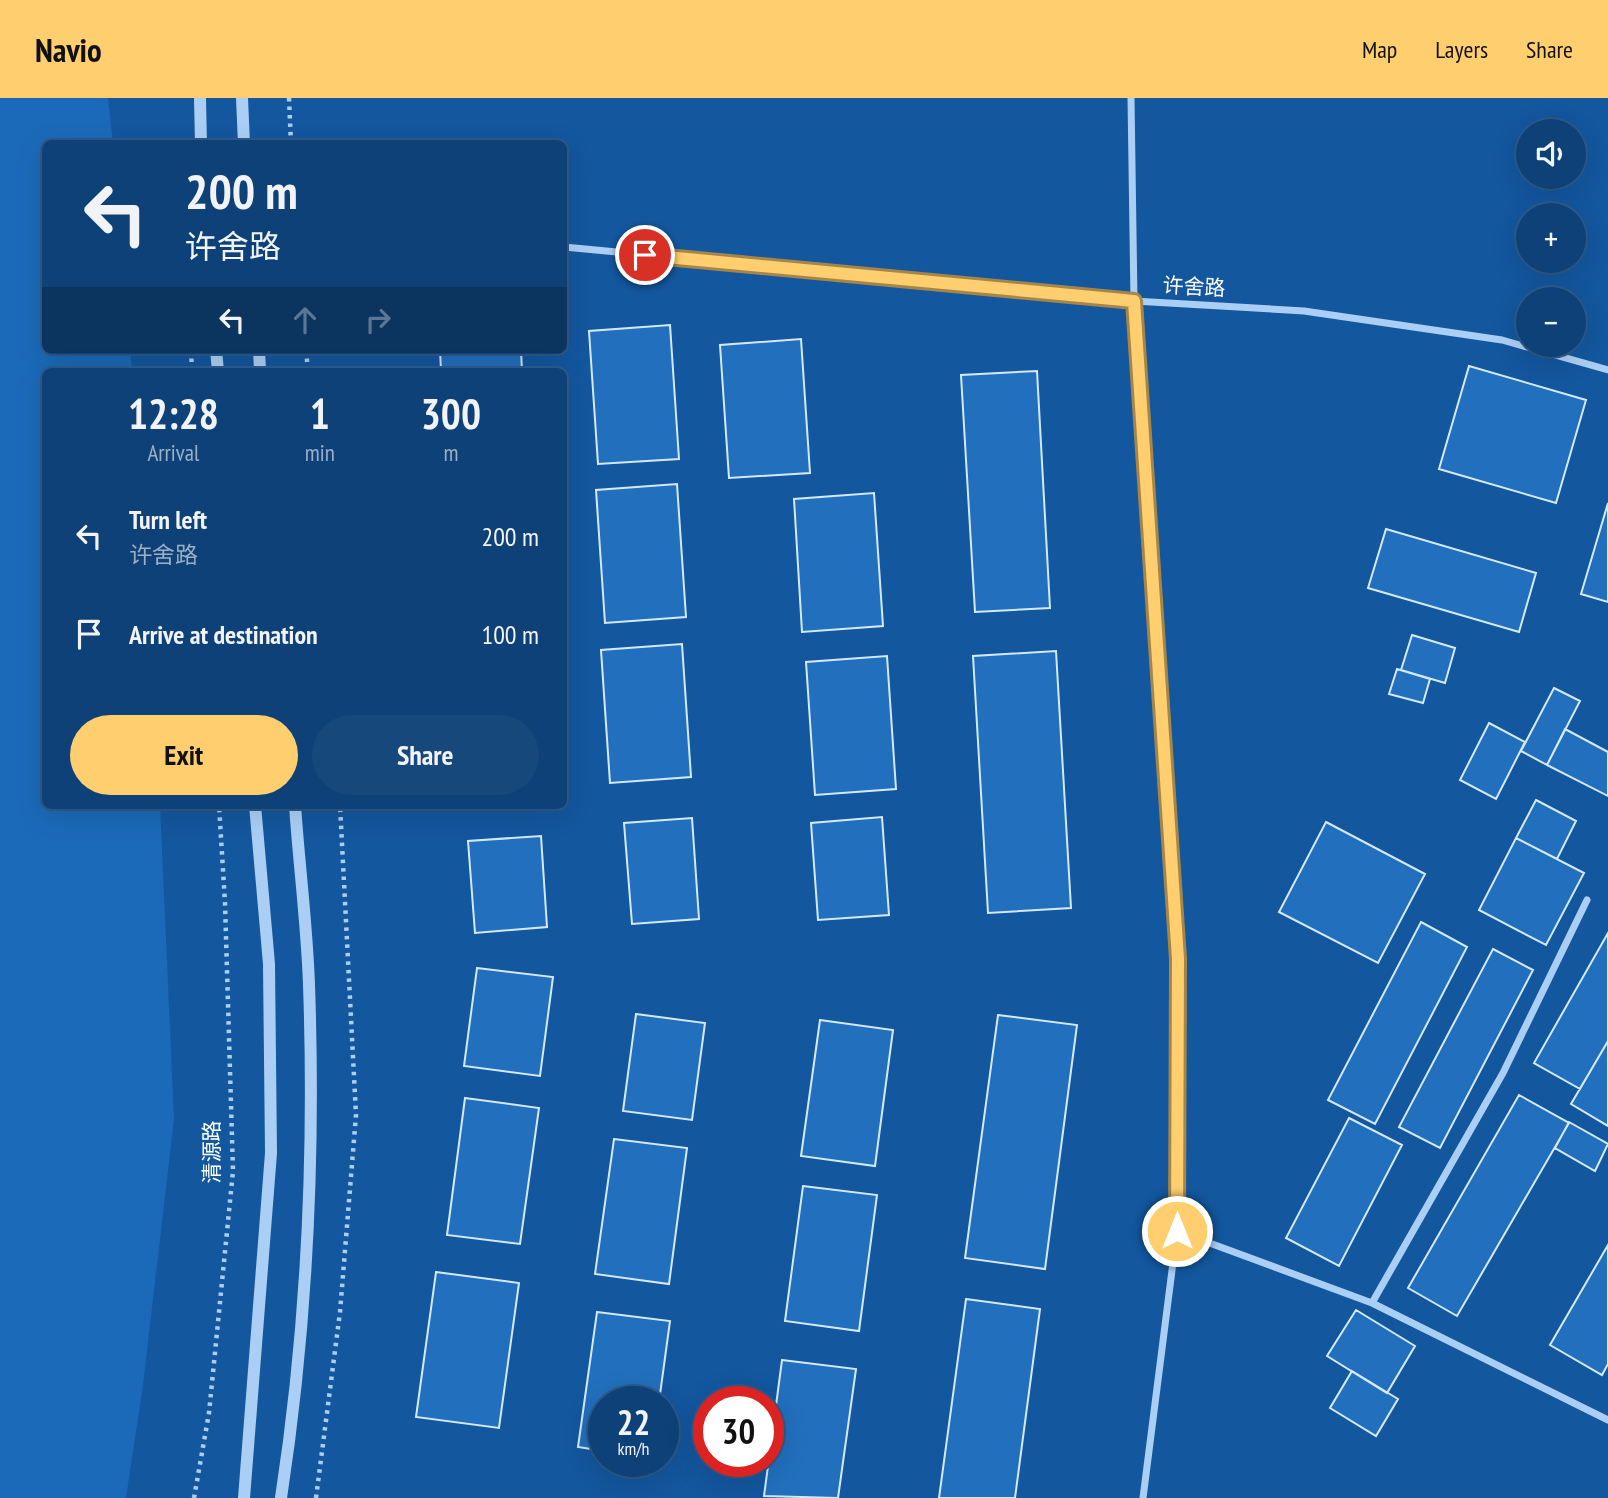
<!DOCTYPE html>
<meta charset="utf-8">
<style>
:root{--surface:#0e4177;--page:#17487c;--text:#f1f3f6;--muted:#9bafc6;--line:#2e5a89;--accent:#ffce6e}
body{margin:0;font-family:"PT Sans Narrow","Noto Sans SC",sans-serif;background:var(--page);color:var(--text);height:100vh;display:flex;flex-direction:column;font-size:26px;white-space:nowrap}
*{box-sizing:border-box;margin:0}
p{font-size:23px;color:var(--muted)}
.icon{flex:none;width:38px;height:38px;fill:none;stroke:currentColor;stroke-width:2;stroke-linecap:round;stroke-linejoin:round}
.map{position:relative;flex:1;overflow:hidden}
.side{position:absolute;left:42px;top:270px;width:525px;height:441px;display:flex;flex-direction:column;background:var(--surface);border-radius:10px;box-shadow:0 7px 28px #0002,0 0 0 2px var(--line)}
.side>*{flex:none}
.hud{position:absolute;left:42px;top:42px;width:525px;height:214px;border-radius:10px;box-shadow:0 7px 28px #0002,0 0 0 2px var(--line);background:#0e4177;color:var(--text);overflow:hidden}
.buttons{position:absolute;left:1516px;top:21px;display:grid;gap:14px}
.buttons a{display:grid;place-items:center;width:70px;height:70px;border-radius:50%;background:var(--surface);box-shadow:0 7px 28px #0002,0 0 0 2px var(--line);font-size:35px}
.speed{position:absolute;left:588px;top:1288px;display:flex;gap:14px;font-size:35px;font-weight:700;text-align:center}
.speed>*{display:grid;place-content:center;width:91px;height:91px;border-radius:50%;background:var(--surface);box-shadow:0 7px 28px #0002,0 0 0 2px var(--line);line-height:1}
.speed small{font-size:18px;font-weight:400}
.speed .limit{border:10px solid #d22;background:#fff;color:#111}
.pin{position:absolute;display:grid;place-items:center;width:60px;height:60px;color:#fff;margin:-30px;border:4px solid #fff;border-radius:50%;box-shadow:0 2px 7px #0007}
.me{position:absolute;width:77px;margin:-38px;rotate:0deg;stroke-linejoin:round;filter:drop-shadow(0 0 5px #0008)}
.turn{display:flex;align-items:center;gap:24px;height:147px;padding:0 28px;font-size:32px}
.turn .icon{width:91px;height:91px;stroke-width:2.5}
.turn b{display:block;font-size:49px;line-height:60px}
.lanes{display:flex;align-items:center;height:66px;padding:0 28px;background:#0003;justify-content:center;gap:35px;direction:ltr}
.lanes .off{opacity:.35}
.eta{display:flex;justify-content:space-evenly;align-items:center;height:119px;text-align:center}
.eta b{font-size:42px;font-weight:700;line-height:49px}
.primary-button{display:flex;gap:14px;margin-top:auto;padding:14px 28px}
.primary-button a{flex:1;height:80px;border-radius:42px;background:var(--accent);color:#111;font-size:28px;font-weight:700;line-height:80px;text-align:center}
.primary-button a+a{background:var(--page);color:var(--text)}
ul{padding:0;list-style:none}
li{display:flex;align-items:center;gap:21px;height:98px;padding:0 28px}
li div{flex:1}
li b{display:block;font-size:26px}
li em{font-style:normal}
header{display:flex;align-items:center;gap:42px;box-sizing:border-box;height:98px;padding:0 35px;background:var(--accent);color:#111}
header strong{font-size:33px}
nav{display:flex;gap:38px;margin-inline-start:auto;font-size:24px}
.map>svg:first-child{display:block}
</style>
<header>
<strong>Navio</strong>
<nav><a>Map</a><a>Layers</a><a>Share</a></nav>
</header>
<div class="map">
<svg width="1608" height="1400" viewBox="0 0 1608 1400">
<rect width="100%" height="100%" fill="#13579f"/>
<!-- green -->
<path fill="#1b6ab9" d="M0 0H108L113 45 46 46V252H130L132 273H46V707H160L174 1021 143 1287 126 1400H0Z"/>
<!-- building -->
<path fill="#226fbd" stroke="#d4e9fd" stroke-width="2" d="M670 227 679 361 598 366 589 233Z
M801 241 810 375 729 380 720 247Z
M440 252H521L522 273H441Z
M1469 268 1586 302 1556 405 1439 371Z
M1037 273 1050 510 975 514 961 277Z
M677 386 686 519 605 525 596 392Z
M874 395 883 528 802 534 794 401Z
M1608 405V504L1581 496Z
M1386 431 1536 475 1519 534 1368 490Z
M1412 537 1455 550 1445 585 1401 572Z
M682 546 691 679 610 685 601 552Z
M1056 553 1071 810 988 815 973 558Z
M887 558 896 691 815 697 806 564Z
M1397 571 1430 581 1423 605 1389 596Z
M1554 590 1580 603 1547 667 1521 653Z
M1489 625 1525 644 1496 701 1460 682Z
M1565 631 1608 654V698L1547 667Z
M1536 702 1576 723 1557 761 1516 740Z
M882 719 889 817 818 822 811 725Z
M692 720 699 821 632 826 624 725Z
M1326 724 1425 776 1378 865 1279 814Z
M541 738 547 829 475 835 468 743Z
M1516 740 1584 775 1546 847 1479 812Z
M1421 824 1467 849 1375 1026 1328 1002Z
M1608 835V943L1580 991 1534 965Z
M1493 851 1533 872 1440 1050 1399 1029Z
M477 870 553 879 540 978 464 968Z
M636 916 705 925 692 1022 623 1013Z
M998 917 1077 927 1045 1171 965 1160Z
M820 922 893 932 875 1068 801 1058Z
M1608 943V1028L1571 1006Z
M1519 997 1569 1025 1457 1218 1408 1190Z
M465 1000 539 1010 520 1146 447 1137Z
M1349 1020 1402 1047 1339 1168 1286 1140Z
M1569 1024 1608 1046 1595 1073 1555 1050Z
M614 1041 687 1050 669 1186 595 1176Z
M803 1088 877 1097 859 1233 785 1223Z
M1608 1147V1266L1602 1277 1550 1247Z
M436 1174 519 1185 499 1330 416 1319Z
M966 1201 1040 1211 1015 1400H939Z
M1356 1212 1415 1248 1387 1295 1327 1258Z
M597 1214 670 1223 659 1304H604V1353L578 1349Z
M782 1262 856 1271 838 1400 764 1398Z
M1352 1273 1398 1301 1376 1338 1330 1310Z"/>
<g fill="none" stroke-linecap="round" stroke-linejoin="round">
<!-- path -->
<path stroke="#abcff4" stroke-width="4.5" stroke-dasharray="3.5 5" stroke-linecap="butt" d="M289 0 291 46
M191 252 192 273
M306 252 308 273
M194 1400 209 1315 233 1073 225 805 219 707
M316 1400 340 1214 356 1017 340 707"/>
<!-- minor -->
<path stroke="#abcff4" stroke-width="7" d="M1131 0 1134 203 1178 861 1177 1133 1143 1400
M564 149 1134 203 1304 213 1502 242 1608 272
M1177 1133 1372 1205 1608 1322
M1372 1205 1503 975 1587 802"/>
<!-- tertiary -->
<path stroke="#abcff4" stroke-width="12" d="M200 0 201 46
M242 0 244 46
M216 252 218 273
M259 252 260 273
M244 1400 271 1055 269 866 255 707
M281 1400C307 1230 315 1058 309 887 307 827 299 767 295 707"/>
</g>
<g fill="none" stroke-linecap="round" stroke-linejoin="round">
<defs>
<path id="route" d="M645 157 1134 203 1178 861 1177 1133"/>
</defs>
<!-- route casing -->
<use href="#route" stroke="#a68648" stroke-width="18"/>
<!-- route -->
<use href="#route" stroke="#ffce6e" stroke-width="12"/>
</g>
<g text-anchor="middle" stroke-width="7" stroke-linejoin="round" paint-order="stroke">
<!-- street labels -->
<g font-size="21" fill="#fff" stroke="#13579f">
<text transform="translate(1194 189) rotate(3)" y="7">许舍路</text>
<text transform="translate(212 1054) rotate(-90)" y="7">清源路</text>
</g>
</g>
</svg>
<div class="buttons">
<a><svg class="icon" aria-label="sound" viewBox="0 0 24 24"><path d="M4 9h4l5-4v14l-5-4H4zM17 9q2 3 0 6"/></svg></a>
<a>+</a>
<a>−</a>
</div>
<div class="speed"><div>22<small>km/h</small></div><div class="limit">30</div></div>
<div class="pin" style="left:645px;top:157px;background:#d93025"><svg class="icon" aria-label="arrive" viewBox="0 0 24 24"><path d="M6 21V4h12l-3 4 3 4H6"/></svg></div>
<svg class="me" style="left:1177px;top:1133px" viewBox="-20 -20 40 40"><circle r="17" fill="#ffce6e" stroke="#fff" stroke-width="3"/><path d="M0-11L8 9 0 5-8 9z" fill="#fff"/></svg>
<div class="hud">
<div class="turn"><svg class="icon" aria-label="left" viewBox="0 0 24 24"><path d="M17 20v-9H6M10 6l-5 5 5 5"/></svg><div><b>200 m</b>许舍路</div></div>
<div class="lanes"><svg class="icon" aria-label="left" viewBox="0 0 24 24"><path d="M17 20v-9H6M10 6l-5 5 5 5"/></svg><svg class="icon off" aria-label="ahead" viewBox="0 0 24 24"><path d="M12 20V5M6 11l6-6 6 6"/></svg><svg class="icon off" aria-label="right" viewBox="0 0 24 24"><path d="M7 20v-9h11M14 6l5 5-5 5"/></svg></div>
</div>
<section class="side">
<div class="eta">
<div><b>12:28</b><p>Arrival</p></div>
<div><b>1</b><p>min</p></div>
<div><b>300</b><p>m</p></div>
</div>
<ul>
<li><svg class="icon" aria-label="left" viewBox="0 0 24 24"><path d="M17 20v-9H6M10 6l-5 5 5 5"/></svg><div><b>Turn left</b><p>许舍路</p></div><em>200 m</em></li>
<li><svg class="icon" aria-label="arrive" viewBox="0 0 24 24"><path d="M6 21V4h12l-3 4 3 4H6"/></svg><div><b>Arrive at destination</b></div><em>100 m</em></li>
</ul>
<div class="primary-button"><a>Exit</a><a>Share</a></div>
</section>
</div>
